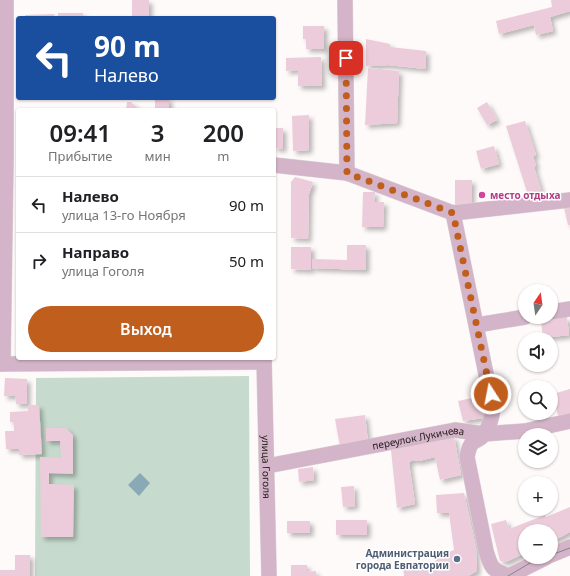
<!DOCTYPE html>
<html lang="ru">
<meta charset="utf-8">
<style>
:root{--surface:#fff;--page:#f2f2f2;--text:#202124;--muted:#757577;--line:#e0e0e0;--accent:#bf5e1d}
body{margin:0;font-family:"Noto Sans",sans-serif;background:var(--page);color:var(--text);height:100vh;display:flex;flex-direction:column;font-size:15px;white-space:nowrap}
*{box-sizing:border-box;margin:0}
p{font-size:13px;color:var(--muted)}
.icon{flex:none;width:22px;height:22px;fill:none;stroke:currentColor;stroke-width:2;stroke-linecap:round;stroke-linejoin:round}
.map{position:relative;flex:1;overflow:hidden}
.panel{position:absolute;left:16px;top:108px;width:260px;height:252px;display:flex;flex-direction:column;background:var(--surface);border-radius:4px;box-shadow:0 1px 3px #0004}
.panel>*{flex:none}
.top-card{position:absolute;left:16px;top:16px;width:260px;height:84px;border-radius:4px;box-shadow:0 1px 3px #0004;background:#1a4fa0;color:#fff;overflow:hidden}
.needle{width:26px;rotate:13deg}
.controls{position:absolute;left:518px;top:284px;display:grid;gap:8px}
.controls a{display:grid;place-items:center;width:40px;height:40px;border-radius:50%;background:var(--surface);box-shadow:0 1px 3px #0004;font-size:20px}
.pin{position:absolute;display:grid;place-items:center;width:34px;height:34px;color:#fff;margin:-17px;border-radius:8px;box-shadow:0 2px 6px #0006}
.me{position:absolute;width:44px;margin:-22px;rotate:349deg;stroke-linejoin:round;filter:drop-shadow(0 0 3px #0008)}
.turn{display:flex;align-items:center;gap:14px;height:84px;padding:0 12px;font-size:18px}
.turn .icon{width:52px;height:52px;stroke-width:2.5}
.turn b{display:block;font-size:28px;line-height:34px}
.eta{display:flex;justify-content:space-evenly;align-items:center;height:68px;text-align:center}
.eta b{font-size:24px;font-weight:600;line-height:28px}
.button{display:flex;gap:8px;margin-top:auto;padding:8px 12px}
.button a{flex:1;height:46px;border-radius:24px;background:var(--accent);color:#fff;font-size:16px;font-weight:600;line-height:46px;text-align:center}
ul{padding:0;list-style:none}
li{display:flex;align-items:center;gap:12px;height:56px;padding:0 12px;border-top:1px solid var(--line)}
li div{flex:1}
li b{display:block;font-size:15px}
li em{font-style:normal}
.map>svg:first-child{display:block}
</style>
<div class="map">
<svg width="570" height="576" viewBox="0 0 570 576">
<defs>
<filter id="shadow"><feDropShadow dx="3.5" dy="3.5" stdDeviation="2" flood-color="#0004"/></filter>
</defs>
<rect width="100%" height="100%" fill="#fefaf9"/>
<!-- green -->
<path fill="#c6dbcd" d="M249 376 250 576H35L36 378Z"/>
<!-- water -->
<path fill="#89a9b7" d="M140 473 150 483 139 496 128 485Z"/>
<!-- building -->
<path fill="#ecccda" filter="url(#shadow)" d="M132 0H149V18H132Z
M551 0H570V11L550 17 553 31 536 35 534 25 499 34 496 21 552 7Z
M58 13H83V18H58Z
M54 14V18H26L25 15Z
M303 26H324V49H306V39H303Z
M366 39 390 44V47L426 51V69L388 65 366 66Z
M321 57 322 86H298V70L286 71V58Z
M368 68 399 71 397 123 365 125Z
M155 98H169V110H155Z
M127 102H131L140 110H126Z
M487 102 497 120 487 125 477 108Z
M309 115V150L293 151 292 116Z
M525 121 536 155 533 156 536 166 534 167 541 190 527 192 506 126Z
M274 128H283V149L274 148Z
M494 146 499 164 481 169 476 151Z
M295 177 313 182 309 194 308 239 291 238V182Z
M455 180H472L471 206H455Z
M363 192H375L374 202H384L383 227H362Z
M564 208H570V225H568Z
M347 245H366V270L312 268V259L347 260Z
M291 247H311V270L291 269Z
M567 317 569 335 543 338 541 321Z
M5 378 27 379V404H16L15 396H4Z
M570 389V413L558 416 553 394Z
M486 395 490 417 463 421 458 401Z
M28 405H39L42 454 19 455V449H6L5 431H14V422H10V412L28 411Z
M365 415 368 442 340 447 335 419Z
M46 428H66L73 435V474L49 473V484L74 485 73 537H41L40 457 61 458 60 441H46Z
M454 436 461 475 440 480 435 457 419 461 412 460 409 463 415 504 397 508 391 450Z
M313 467 314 480 299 482 298 469Z
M354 486 355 506 343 507 341 487Z
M464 493 476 548 477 571 468 576H404L403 566 435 562 438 556 454 550 449 513H437L436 495Z
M570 507V532L551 542V531H525V553L506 562 500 561 491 524 506 520 509 529 545 515 546 517Z
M336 520H367V535H336Z
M287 521H310V533H287Z
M15 555H30V576H0V570H15Z
M291 565H307V572L316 571V576H291Z"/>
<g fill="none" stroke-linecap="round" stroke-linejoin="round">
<defs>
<g id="street">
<path d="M274 165 347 173 345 0"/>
<path d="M347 173 453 213 570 200"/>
<path d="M453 213 493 408C492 417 490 425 485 433 477 445 471 435 467 457L486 551C491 568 492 570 509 576L547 557"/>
<path d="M551 312 570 309"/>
<path d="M477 325 525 317"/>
<path id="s1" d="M264 358 269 576"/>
<path d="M0 364 264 362"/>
<path d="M3 364 6 158V0"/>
<path id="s2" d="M267 466 455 430 484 434 525 431 570 421"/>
<path d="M551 555 570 547"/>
</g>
</defs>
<!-- street casing -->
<use href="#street" stroke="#dcd7d6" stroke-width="16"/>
<!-- street -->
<use href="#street" stroke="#d4b4c8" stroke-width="15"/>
<!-- tram -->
<path stroke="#8b8583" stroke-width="1" d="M551 555 570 548
M508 576 530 563 546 557"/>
</g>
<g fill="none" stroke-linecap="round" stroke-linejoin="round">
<!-- route -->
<path stroke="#bf5e1d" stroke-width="7" stroke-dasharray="0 12.6" d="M346 58 347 173 453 213 491 394"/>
</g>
<!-- markers -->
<circle fill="#d1479c" stroke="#fff" stroke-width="1.5" cx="482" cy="195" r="4"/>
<circle fill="#5c6f8a" stroke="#fff" stroke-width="1.5" cx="457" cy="559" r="4"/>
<g text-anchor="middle" stroke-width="3" stroke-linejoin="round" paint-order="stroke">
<!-- hotel labels -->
<g font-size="10" font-weight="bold" fill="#b23c85" stroke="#fff" text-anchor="start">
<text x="490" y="199">место отдыха</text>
</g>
<!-- street labels -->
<g font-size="10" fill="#27201e" stroke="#fff">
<text dy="4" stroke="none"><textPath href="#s2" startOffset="154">переулок Лукичева</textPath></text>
<text dy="4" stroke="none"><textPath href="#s1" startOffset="109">улица Гоголя</textPath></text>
</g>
<!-- service labels -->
<g font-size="10" font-weight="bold" fill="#4e5e75" stroke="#fff" text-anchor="end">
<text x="449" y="557">Администрация<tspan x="449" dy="12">города Евпатории</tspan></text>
</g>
</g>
</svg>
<div class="controls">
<a><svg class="needle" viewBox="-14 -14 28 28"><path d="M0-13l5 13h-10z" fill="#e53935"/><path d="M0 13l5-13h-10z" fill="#757577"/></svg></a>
<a><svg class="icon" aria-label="sound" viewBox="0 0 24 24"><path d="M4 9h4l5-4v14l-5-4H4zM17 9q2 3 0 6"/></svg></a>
<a><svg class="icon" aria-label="search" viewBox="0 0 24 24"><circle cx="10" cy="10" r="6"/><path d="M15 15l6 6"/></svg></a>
<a><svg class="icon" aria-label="layers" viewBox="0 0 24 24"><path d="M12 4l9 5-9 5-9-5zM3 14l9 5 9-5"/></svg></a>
<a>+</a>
<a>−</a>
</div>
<div class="pin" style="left:346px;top:58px;background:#d93025"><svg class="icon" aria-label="arrive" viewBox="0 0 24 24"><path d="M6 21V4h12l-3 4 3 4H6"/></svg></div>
<svg class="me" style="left:491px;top:394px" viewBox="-20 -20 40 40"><circle r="17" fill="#bf5e1d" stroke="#fff" stroke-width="3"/><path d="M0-11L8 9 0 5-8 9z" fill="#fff"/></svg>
<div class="top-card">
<div class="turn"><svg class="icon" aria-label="left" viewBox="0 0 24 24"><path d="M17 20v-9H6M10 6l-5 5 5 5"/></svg><div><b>90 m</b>Налево</div></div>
</div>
<section class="panel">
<div class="eta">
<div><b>09:41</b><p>Прибытие</p></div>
<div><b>3</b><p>мин</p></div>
<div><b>200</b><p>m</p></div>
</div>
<ul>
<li><svg class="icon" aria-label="left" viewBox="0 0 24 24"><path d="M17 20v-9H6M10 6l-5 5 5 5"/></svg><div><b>Налево</b><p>улица 13-го Ноября</p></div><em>90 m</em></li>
<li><svg class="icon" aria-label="right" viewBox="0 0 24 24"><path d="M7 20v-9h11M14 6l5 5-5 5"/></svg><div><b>Направо</b><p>улица Гоголя</p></div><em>50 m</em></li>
</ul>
<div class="button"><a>Выход</a></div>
</section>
</div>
